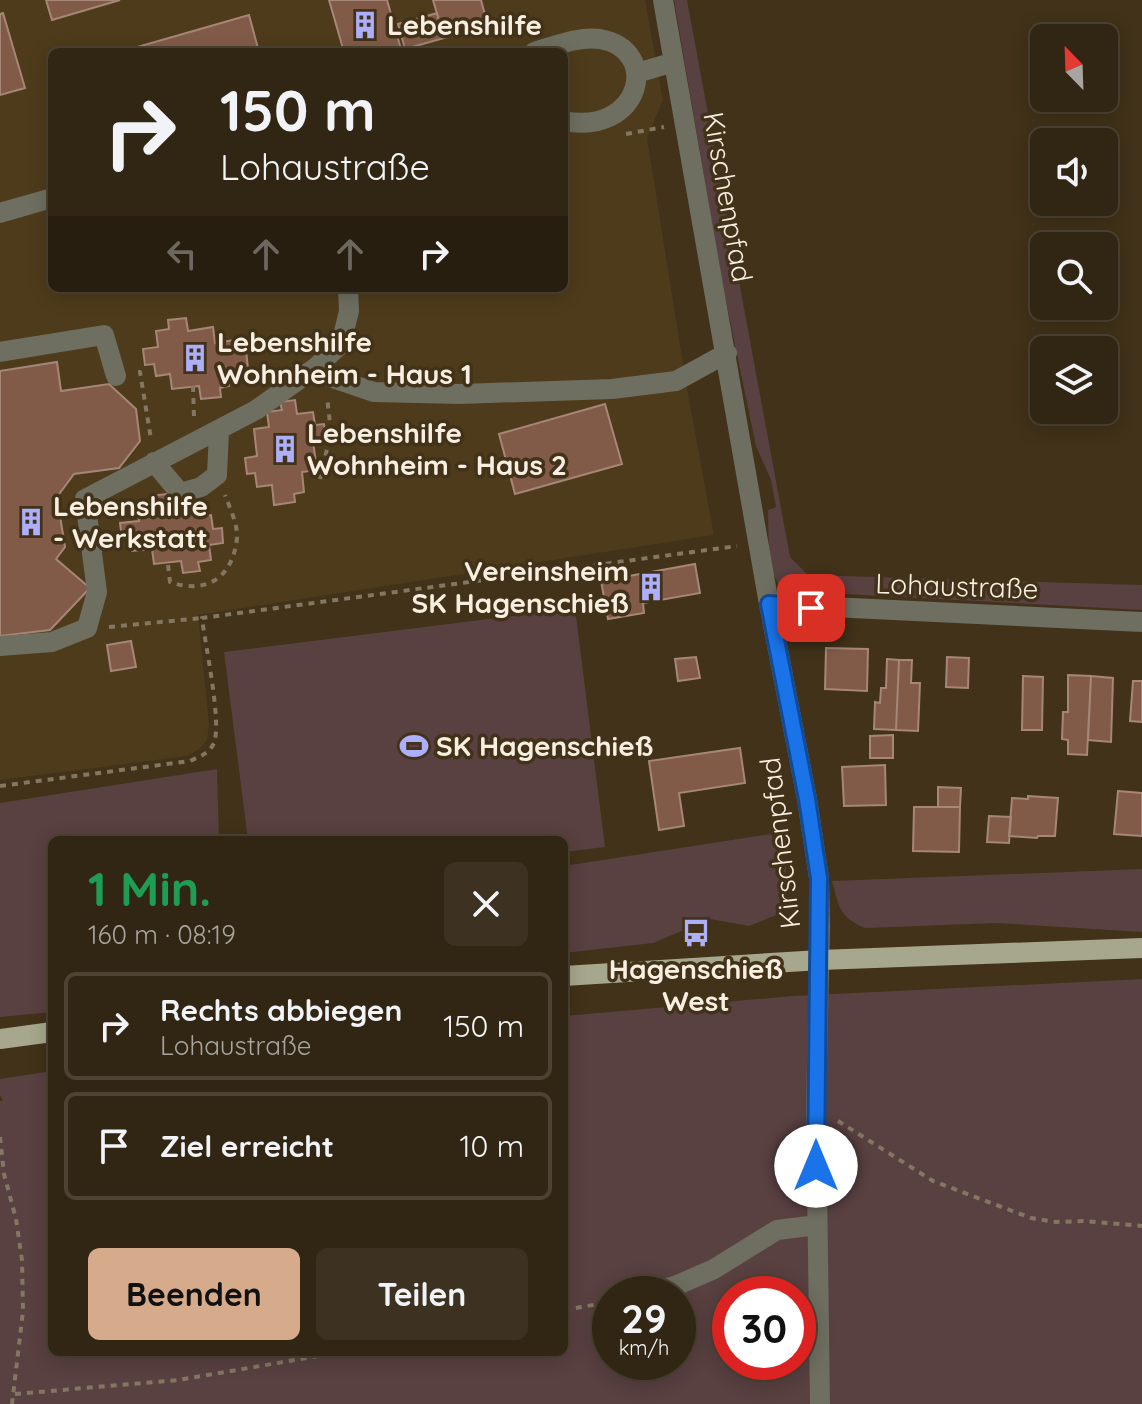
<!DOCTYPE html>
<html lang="de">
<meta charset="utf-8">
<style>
:root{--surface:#312613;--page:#3d3221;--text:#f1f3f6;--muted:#a8a5a0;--line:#4c4333;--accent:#d6ab8b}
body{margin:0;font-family:Quicksand,sans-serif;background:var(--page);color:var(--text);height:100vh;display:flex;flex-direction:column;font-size:30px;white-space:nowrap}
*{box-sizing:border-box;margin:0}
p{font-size:26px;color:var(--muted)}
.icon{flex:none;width:44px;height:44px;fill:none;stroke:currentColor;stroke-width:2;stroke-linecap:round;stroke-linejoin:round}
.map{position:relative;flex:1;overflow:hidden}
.sheet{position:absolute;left:48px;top:836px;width:520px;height:520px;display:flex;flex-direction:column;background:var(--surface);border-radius:12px;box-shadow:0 4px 20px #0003,0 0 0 2px var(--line)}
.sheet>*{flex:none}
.hud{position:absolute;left:48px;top:48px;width:520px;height:244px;border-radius:12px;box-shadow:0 4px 20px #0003,0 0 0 2px var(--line);background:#312613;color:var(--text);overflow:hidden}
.needle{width:52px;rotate:337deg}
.buttons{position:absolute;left:1030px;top:24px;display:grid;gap:16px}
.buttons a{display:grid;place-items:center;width:88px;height:88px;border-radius:12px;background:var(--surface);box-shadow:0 4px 20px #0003,0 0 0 2px var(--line);font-size:40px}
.speed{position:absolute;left:592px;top:1276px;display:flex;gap:16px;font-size:40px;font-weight:700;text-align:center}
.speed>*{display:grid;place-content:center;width:104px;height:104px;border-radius:50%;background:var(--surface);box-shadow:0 4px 20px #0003,0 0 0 2px var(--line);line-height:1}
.speed small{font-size:20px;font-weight:400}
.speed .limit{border:12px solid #d22;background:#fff;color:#111}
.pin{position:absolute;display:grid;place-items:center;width:68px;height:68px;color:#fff;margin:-34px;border-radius:16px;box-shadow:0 4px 12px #0006}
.me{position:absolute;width:88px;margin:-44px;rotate:0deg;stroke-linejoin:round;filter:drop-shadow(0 0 6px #0008)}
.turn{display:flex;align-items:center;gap:28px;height:168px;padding:0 40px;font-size:36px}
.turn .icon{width:104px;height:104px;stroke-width:2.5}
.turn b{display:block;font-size:56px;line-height:68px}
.lanes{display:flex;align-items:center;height:76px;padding:0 40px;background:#0003;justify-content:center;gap:40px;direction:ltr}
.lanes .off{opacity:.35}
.round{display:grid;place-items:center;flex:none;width:84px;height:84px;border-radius:12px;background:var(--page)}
.overview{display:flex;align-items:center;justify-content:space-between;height:136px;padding:0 40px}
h1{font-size:48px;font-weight:700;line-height:60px;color:#1e9e55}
.action{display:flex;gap:16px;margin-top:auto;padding:16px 40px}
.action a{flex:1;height:92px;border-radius:12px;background:var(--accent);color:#111;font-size:32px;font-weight:700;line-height:92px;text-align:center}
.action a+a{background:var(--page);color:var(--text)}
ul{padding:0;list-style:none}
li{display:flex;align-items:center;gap:24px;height:108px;margin:0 16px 12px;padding:0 24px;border:4px solid var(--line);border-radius:12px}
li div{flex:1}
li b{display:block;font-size:30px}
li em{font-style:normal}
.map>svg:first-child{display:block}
</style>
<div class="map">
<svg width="1142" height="1404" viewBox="0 0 1142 1404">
<rect width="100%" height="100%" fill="#413219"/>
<!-- built -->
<path fill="#4e3b1b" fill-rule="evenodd" d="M0 0H645L663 100 647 138 687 389 714 535 198 615 209 724 207 740 201 748 187 756 0 780ZM52 52H564V288H52Z"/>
<!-- green -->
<path fill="#594041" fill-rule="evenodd" d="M674 0H687L790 557 808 575 1142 585V610L808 592 783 590C766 572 769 533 768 510L776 507 771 480 756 446 723 287Z
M575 608 605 847 564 852V840H248L224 652Z
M217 769 219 840H52V1012L0 1017V803Z
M771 834 786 868 784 912 749 926 710 919 653 943 564 953V866Z
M1142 869V932L996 923 865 928C839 917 839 907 832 881Z
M1142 979V1404H0V1101H3L0 1095V1079L52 1071V1352H564V1016L793 996ZM610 1294H678V1362H610ZM730 1294H798V1362H730Z"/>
<!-- building -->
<path fill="#815b48" stroke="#a68677" stroke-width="2" d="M46 0H120L52 20Z
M329 0H387L401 49 391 52H344Z
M433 0H481L488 26 444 38Z
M3 13 25 88 0 95V14Z
M437 13 444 38 405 49 398 24Z
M249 15 259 52H120Z
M186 318 188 331 213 327 215 343 235 340 237 352 246 351 248 368 227 371 229 386 220 388 221 397 201 399 199 386 172 389 170 374 156 376 154 364 145 365 143 349 158 347 156 331 169 329 168 320Z
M57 362 61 391 109 384 136 409 140 441 119 468 74 474 57 497 65 547 56 559 90 588 50 630 0 636V371Z
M295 400 297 414 313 412 315 425 324 424 326 441 313 442 317 470 302 472 304 492 294 494 295 502 274 505 272 485 257 487 255 473 247 474 245 458 257 456 254 429 269 427 267 412 282 410 280 402Z
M605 404 622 464 515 494 499 434Z
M166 494 168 505 194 502 196 517 211 515 213 529 222 528 223 543 209 545 211 560 198 562 200 571 183 573 181 561 154 564 152 549 132 551 130 538 122 539 120 523 139 521 137 506 151 504 150 496Z
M695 564 700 593 643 603 644 613 608 619 601 581Z
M131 641 136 667 111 671 107 645Z
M826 648 868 649 867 691 825 689Z
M696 657 700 678 678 681 675 659Z
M947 657 969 658 968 688 946 687Z
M887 659 899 660 896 730 874 729 875 702 880 703 881 688H886Z
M899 660H912L911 683H920L918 731 896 730Z
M1068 675 1091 676 1087 755 1068 754V740L1062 739 1063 712H1068Z
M1023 676 1043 677 1042 730H1022Z
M1091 676 1113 678 1111 742 1088 740Z
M1133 681H1142V722L1130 721Z
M893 735V758H870V736Z
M740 748 745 783 679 793 684 826 659 830 649 761Z
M885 765 886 805 844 806 842 767Z
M938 787 961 788 960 807H938Z
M1118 791 1142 793V836L1114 834Z
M1028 796 1058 798 1055 836H1038L1037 838 1009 836 1012 798 1028 799Z
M914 807H960L959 852 913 851Z
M989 816 1011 817 1009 843 987 842Z"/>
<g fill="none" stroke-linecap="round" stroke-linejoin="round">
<!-- path -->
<path stroke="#847762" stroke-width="4" stroke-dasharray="6 6" stroke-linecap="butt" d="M626 134 664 127
M138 372H140L151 439
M193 386 194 417
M320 479 331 432 327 397
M168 565 170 582C207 595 233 577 237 538 238 525 230 508 225 495
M109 627 202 618
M0 786 190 761C200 756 209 754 214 743 222 722 205 644 202 618L737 546
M838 1121 933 1181 1031 1218 1056 1222 1083 1221 1142 1226
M0 1137 4 1174 16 1219 22 1260 23 1311 12 1404
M564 1310 610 1302
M15 1394 178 1380 342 1352"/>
<!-- minor -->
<path stroke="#6e6e61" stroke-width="20" d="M663 0 769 604 807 799 819 878 820 926 816 1107 820 1404
M534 52C555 46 578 36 600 39 662 50 641 136 564 121
M637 73 674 62
M0 213 52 198
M0 352 104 335 116 376
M315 368 341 344 349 311 348 288
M154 462 180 493 201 487 217 475 219 431
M769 604 1142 622
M0 646 52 642 87 628 97 592 85 499 256 410 315 368 324 375 374 392 460 394 612 389 676 381 727 353
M646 1294 675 1286 714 1269 777 1230 817 1225"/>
<!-- major -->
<path stroke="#a6a78c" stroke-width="20" d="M564 976 820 960 1142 948
M0 1039 52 1032"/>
</g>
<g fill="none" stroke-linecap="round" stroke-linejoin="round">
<defs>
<path id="route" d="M811 608 769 604 807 799 819 878 816 1166"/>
</defs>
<!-- route casing -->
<use href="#route" stroke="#114b97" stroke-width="20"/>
<!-- route -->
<use href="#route" stroke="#1a73e8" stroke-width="14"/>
</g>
<!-- icons -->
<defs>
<symbol id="building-bare" viewBox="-9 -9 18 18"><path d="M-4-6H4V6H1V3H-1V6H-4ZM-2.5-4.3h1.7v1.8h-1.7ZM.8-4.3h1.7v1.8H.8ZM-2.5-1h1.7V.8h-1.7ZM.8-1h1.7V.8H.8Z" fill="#adaffb" stroke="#413219" stroke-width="2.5" paint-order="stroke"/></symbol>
<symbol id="stadium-bare" viewBox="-9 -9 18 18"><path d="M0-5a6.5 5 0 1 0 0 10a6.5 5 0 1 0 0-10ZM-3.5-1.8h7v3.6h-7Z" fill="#adaffb" stroke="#413219" stroke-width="2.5" paint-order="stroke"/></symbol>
<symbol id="bus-bare" viewBox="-9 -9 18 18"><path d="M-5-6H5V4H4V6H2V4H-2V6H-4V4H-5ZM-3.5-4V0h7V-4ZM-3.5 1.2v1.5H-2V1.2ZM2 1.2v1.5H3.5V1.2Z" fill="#adaffb" stroke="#413219" stroke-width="2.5" paint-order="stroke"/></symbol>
</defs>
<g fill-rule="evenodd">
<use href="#building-bare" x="345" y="5" width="40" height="40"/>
<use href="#building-bare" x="175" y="338" width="40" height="40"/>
<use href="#building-bare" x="265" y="429" width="40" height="40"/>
<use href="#building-bare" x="11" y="502" width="40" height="40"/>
<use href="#building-bare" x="631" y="567" width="40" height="40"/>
<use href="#stadium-bare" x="394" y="726" width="40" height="40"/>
<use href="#bus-bare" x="676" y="913" width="40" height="40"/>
</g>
<g text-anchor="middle" stroke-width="7" stroke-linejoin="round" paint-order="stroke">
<!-- poi labels -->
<g font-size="28" font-weight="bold" fill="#f9efe1" stroke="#413219" text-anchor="start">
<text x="387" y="35">Lebenshilfe</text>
<text x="217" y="352">Lebenshilfe<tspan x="217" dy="32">Wohnheim - Haus 1</tspan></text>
<text x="307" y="443">Lebenshilfe<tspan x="307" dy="32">Wohnheim - Haus 2</tspan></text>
<text x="53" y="516">Lebenshilfe<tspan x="53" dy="32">- Werkstatt</tspan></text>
<text x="629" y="581" text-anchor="end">Vereinsheim<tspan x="629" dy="32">SK Hagenschieß</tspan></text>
<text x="436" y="756">SK Hagenschieß</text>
<text x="696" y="979" text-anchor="middle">Hagenschieß<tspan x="696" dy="32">West</tspan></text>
</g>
<!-- street labels -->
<g font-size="28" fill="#f9efe1" stroke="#413219">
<text transform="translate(728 197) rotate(80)" y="10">Kirschenpfad</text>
<text transform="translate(957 586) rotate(2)" y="10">Lohaustraße</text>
<text transform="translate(780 843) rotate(-97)" y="10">Kirschenpfad</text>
</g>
</g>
</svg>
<div class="buttons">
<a><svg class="needle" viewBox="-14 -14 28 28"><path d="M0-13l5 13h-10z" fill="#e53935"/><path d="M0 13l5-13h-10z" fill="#a8a5a0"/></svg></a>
<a><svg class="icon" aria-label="sound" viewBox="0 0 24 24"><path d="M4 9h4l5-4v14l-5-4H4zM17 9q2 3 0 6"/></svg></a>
<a><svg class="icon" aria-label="search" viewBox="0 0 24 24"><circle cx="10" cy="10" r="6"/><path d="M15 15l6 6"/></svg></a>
<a><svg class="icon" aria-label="layers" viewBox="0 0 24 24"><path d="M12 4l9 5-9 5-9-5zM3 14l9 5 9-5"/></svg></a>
</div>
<div class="speed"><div>29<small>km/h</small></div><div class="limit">30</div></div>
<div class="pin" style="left:811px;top:608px;background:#d93025"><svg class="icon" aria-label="arrive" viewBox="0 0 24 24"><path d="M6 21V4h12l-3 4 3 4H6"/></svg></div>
<svg class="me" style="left:816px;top:1166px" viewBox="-20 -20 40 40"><circle r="19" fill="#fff"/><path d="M0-13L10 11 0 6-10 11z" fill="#1a73e8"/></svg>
<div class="hud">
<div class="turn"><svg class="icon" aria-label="right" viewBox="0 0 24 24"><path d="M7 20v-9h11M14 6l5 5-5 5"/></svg><div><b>150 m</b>Lohaustraße</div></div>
<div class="lanes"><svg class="icon off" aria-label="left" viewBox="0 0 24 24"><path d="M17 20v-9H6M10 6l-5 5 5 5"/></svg><svg class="icon off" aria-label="ahead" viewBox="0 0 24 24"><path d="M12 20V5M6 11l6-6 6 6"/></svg><svg class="icon off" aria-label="ahead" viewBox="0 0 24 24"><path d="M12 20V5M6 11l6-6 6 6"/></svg><svg class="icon" aria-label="right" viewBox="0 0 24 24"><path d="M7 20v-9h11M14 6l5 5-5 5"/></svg></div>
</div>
<section class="sheet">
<div class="overview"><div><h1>1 Min.</h1><p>160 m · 08:19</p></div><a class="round"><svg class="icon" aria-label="close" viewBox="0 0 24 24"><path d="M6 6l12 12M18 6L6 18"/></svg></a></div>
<ul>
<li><svg class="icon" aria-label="right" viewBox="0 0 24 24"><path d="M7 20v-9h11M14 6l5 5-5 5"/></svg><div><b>Rechts abbiegen</b><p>Lohaustraße</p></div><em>150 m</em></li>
<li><svg class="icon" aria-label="arrive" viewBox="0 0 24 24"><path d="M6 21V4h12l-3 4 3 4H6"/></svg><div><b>Ziel erreicht</b></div><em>10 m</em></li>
</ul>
<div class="action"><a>Beenden</a><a>Teilen</a></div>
</section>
</div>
